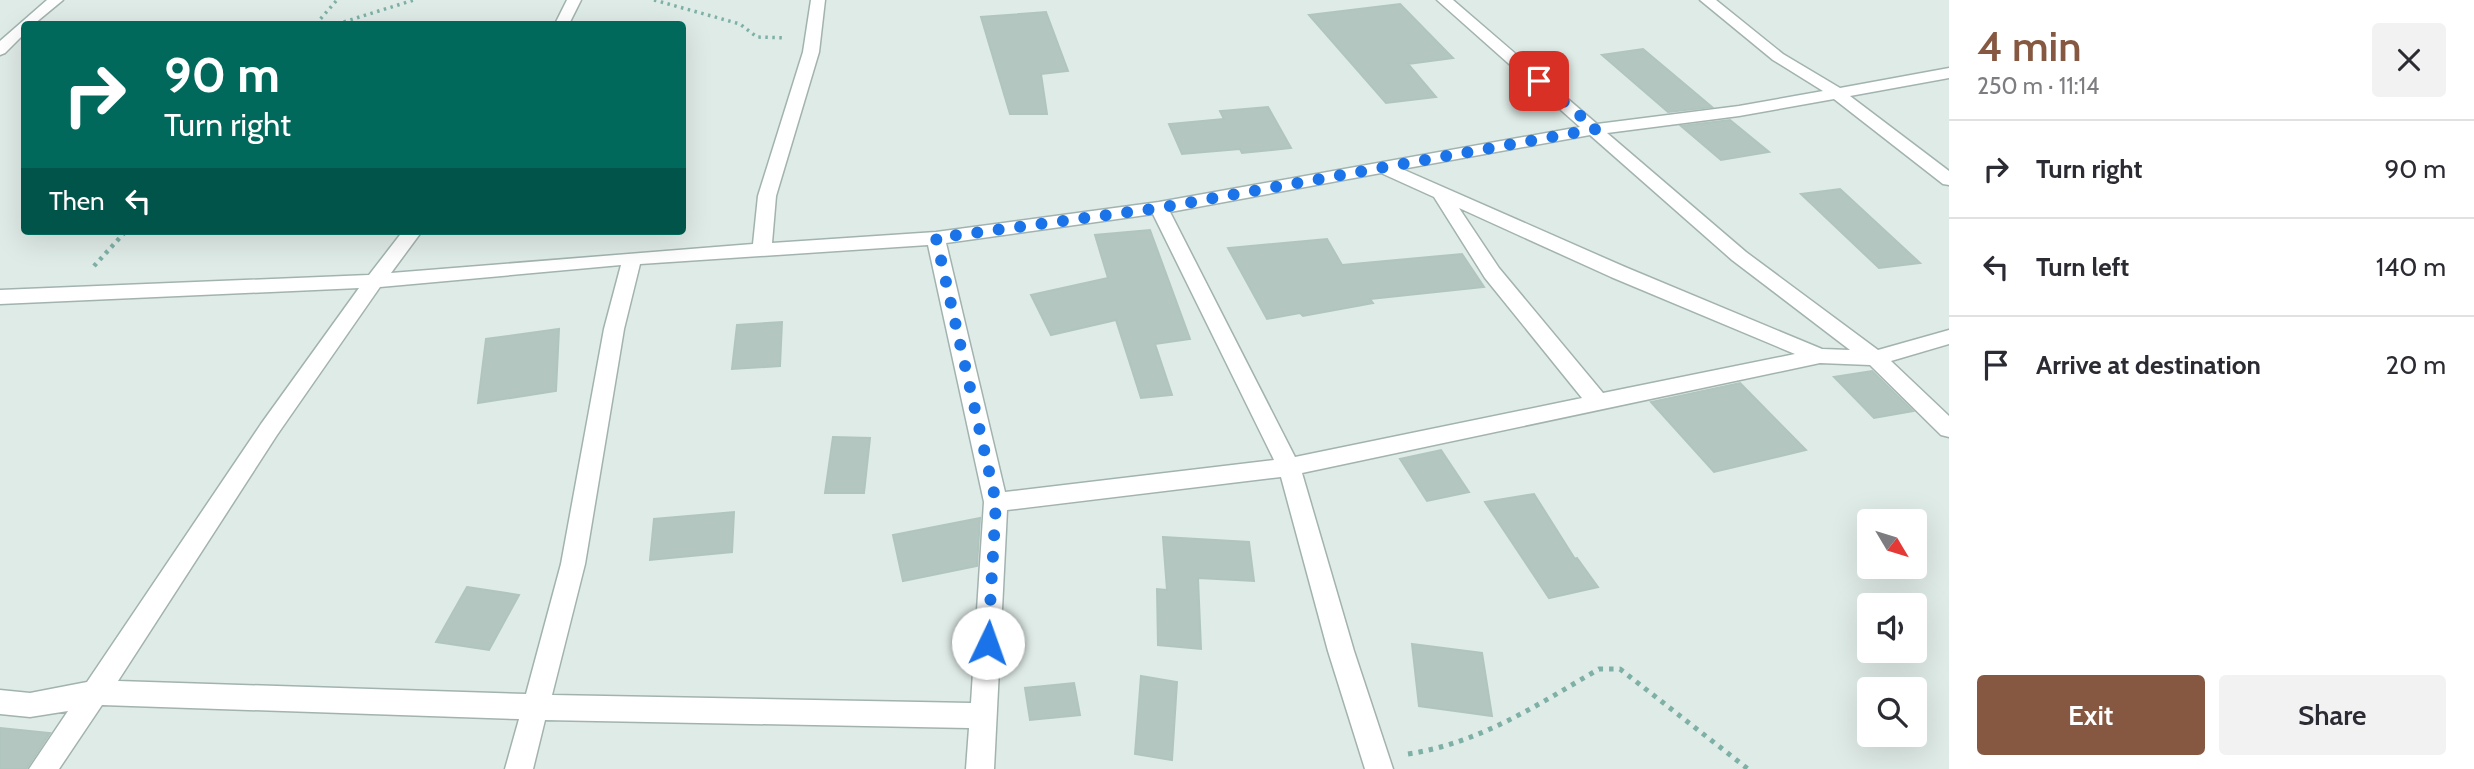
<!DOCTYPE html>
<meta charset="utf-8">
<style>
:root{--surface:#fff;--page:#f2f2f3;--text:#2b2b33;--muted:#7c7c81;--line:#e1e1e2;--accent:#865841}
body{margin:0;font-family:Cabin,sans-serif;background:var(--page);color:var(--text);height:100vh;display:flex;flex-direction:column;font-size:26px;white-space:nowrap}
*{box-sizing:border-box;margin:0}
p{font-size:23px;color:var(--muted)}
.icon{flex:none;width:38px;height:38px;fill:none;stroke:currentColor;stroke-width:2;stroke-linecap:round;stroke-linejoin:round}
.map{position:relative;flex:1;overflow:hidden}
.panel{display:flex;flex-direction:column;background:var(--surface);width:525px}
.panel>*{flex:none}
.hud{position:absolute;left:21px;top:21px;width:665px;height:214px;border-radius:7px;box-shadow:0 7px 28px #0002;background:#00695c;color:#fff;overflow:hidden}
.needle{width:46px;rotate:128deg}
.tools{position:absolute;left:1857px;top:509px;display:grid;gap:14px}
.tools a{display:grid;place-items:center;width:70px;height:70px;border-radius:7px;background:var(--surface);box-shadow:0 7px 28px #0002;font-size:35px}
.pin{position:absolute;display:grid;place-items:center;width:60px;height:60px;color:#fff;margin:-30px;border-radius:14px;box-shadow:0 4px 10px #0006}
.me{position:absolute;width:77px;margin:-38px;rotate:3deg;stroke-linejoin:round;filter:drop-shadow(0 0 5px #0008)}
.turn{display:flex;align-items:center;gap:24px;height:147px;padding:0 28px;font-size:32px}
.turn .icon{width:91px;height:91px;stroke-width:2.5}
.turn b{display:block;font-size:49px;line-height:60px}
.then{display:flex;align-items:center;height:66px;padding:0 28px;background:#0003;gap:14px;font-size:26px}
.round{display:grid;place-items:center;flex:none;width:74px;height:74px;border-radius:7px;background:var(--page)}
.overview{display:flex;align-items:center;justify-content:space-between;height:119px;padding:0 28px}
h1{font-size:42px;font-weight:600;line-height:52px;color:var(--accent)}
.button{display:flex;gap:14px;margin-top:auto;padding:14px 28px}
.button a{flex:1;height:80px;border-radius:7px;background:var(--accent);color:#fff;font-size:28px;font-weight:600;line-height:80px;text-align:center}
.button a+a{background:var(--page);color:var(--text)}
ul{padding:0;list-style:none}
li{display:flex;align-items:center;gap:21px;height:98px;padding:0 28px;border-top:2px solid var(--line)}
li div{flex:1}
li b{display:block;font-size:26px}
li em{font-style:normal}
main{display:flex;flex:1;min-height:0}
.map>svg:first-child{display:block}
</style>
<main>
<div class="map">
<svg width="1949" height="769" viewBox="0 0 1949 769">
<rect width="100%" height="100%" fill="#dfebe7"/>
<!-- building -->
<path fill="#b4c6c0" stroke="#b1c5bf" stroke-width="2" d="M1400 4 1453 58 1408 64 1436 97 1386 103 1309 15Z
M1046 12 1068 71 1041 74 1047 114H1010L981 17Z
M1643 49 1712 107 1668 112 1602 55Z
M1268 107 1291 148 1242 153 1240 149 1182 154 1169 124 1224 119 1220 111Z
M1730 120 1769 152 1721 160 1681 126Z
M1840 189 1920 263 1879 268 1801 194Z
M1150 230 1190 339 1155 344 1172 395 1141 398 1116 320 1051 335 1031 295 1108 278 1095 235Z
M1327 239 1342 265 1462 254 1484 287 1370 299 1373 303 1303 316 1300 313 1267 319 1228 248Z
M782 322 780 366 732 369 737 325Z
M559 329 556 391 478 403 486 339Z
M1872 371 1913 411 1874 418 1834 377Z
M1740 383 1806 450 1714 472 1651 402Z
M833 437 870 438 864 493H825Z
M1441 450 1469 492 1427 501 1400 459Z
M1534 494 1575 559 1577 558 1598 587 1549 598 1485 502Z
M734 512 732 552 650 560 654 519Z
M980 518 977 566 903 581 893 535Z
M1163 537 1249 542 1254 581 1198 578 1201 649 1158 645 1157 589 1167 590Z
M467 587 519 595 489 650 436 642Z
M1412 644 1482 653 1492 716 1419 706Z
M1141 676 1177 682 1172 760 1135 754Z
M1074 683 1080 715 1030 720 1025 688Z
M0 728 50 733 26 769H0Z"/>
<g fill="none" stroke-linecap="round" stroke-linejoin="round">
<defs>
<path id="minor" d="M47 0H63L34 24H24V34L5 53 0 55V41Z
M567 0H581L569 24H555Z
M811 0H825L819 52 776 196 772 243 936 232 1159 202 1580 127 1437 0H1453L1597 124 1739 106 1823 91 1773 60 1700 0H1716L1783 54 1840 88 1949 68V78L1850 96 1949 171V185L1943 184 1834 99 1739 116 1607 133 1746 252 1878 350 1949 330V344L1891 361 1949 416V437L1941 435 1870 365 1820 363 1302 473 1354 651 1393 769H1365L1328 651 1281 477 1007 510 994 769H966L969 728 545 720 533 769H505L519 719 102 705 59 769H29L68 711 30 717 0 714V690L30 693 87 682 261 424 359 288 0 304V290L369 275 403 231H422L391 273 753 244 758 196 803 52ZM1590 135 1732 260 1850 350 1822 349 1625 267 1402 169ZM1381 173 1434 197 1485 278 1582 398 1295 457 1170 212ZM1459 208 1611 277 1795 354 1603 393 1499 268ZM1153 214 1274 460 1005 492 946 243ZM928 245 984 502 971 703 552 695 585 564 624 329 640 264ZM621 265 604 329 561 564 526 694 118 681 277 435 380 287Z"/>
</defs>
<!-- minor casing -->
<use href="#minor" stroke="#a2b3af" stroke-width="3"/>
<!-- path-far2 -->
<path stroke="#7eb0a6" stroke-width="3.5" stroke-dasharray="2.5 4.5" stroke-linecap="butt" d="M654 0 740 24 757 37 786 38
M316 24 337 0
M337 24 414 0"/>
<!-- path-far1 -->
<path stroke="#7eb0a6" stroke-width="4.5" stroke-dasharray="3.5 5" stroke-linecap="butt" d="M94 266 126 231"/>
<!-- path -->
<path stroke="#7eb0a6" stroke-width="5" stroke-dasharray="4.5 6" stroke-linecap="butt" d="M1408 754C1480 743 1537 705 1599 669H1620L1748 769"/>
<!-- minor -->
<use href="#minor" fill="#fff" fill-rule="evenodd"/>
</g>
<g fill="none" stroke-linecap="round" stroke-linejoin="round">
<!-- route -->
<path stroke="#1a73e8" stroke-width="12" stroke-dasharray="0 21.6" d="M988 643 996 502 936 238 1159 208 1596 129 1539 81"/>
</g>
</svg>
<div class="tools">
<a><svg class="needle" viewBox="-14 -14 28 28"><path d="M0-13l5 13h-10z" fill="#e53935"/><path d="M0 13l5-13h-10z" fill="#7c7c81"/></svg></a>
<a><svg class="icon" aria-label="sound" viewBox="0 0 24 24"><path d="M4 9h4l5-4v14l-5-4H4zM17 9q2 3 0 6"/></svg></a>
<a><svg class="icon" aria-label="search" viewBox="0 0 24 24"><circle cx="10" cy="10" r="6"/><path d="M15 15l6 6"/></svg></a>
</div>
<div class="pin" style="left:1539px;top:81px;background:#d93025"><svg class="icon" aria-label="arrive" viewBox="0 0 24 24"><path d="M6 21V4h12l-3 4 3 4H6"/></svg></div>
<svg class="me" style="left:988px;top:643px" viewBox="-20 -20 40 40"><circle r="19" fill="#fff"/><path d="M0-13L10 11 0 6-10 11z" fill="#1a73e8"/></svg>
<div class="hud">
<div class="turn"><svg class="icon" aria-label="right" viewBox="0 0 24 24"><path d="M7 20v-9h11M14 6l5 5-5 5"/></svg><div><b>90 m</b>Turn right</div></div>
<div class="then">Then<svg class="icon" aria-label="left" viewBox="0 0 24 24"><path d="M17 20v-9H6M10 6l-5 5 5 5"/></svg></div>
</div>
</div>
<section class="panel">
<div class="overview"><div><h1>4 min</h1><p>250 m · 11:14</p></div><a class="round"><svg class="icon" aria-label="close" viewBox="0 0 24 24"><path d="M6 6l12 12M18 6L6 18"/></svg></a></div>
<ul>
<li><svg class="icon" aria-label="right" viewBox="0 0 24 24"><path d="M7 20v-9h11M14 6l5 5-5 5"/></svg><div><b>Turn right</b></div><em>90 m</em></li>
<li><svg class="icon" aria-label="left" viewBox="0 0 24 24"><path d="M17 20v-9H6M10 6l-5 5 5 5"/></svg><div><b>Turn left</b></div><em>140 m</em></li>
<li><svg class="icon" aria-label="arrive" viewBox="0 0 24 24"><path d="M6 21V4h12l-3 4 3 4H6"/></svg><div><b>Arrive at destination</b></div><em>20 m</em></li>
</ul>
<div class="button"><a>Exit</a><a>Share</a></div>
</section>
</main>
